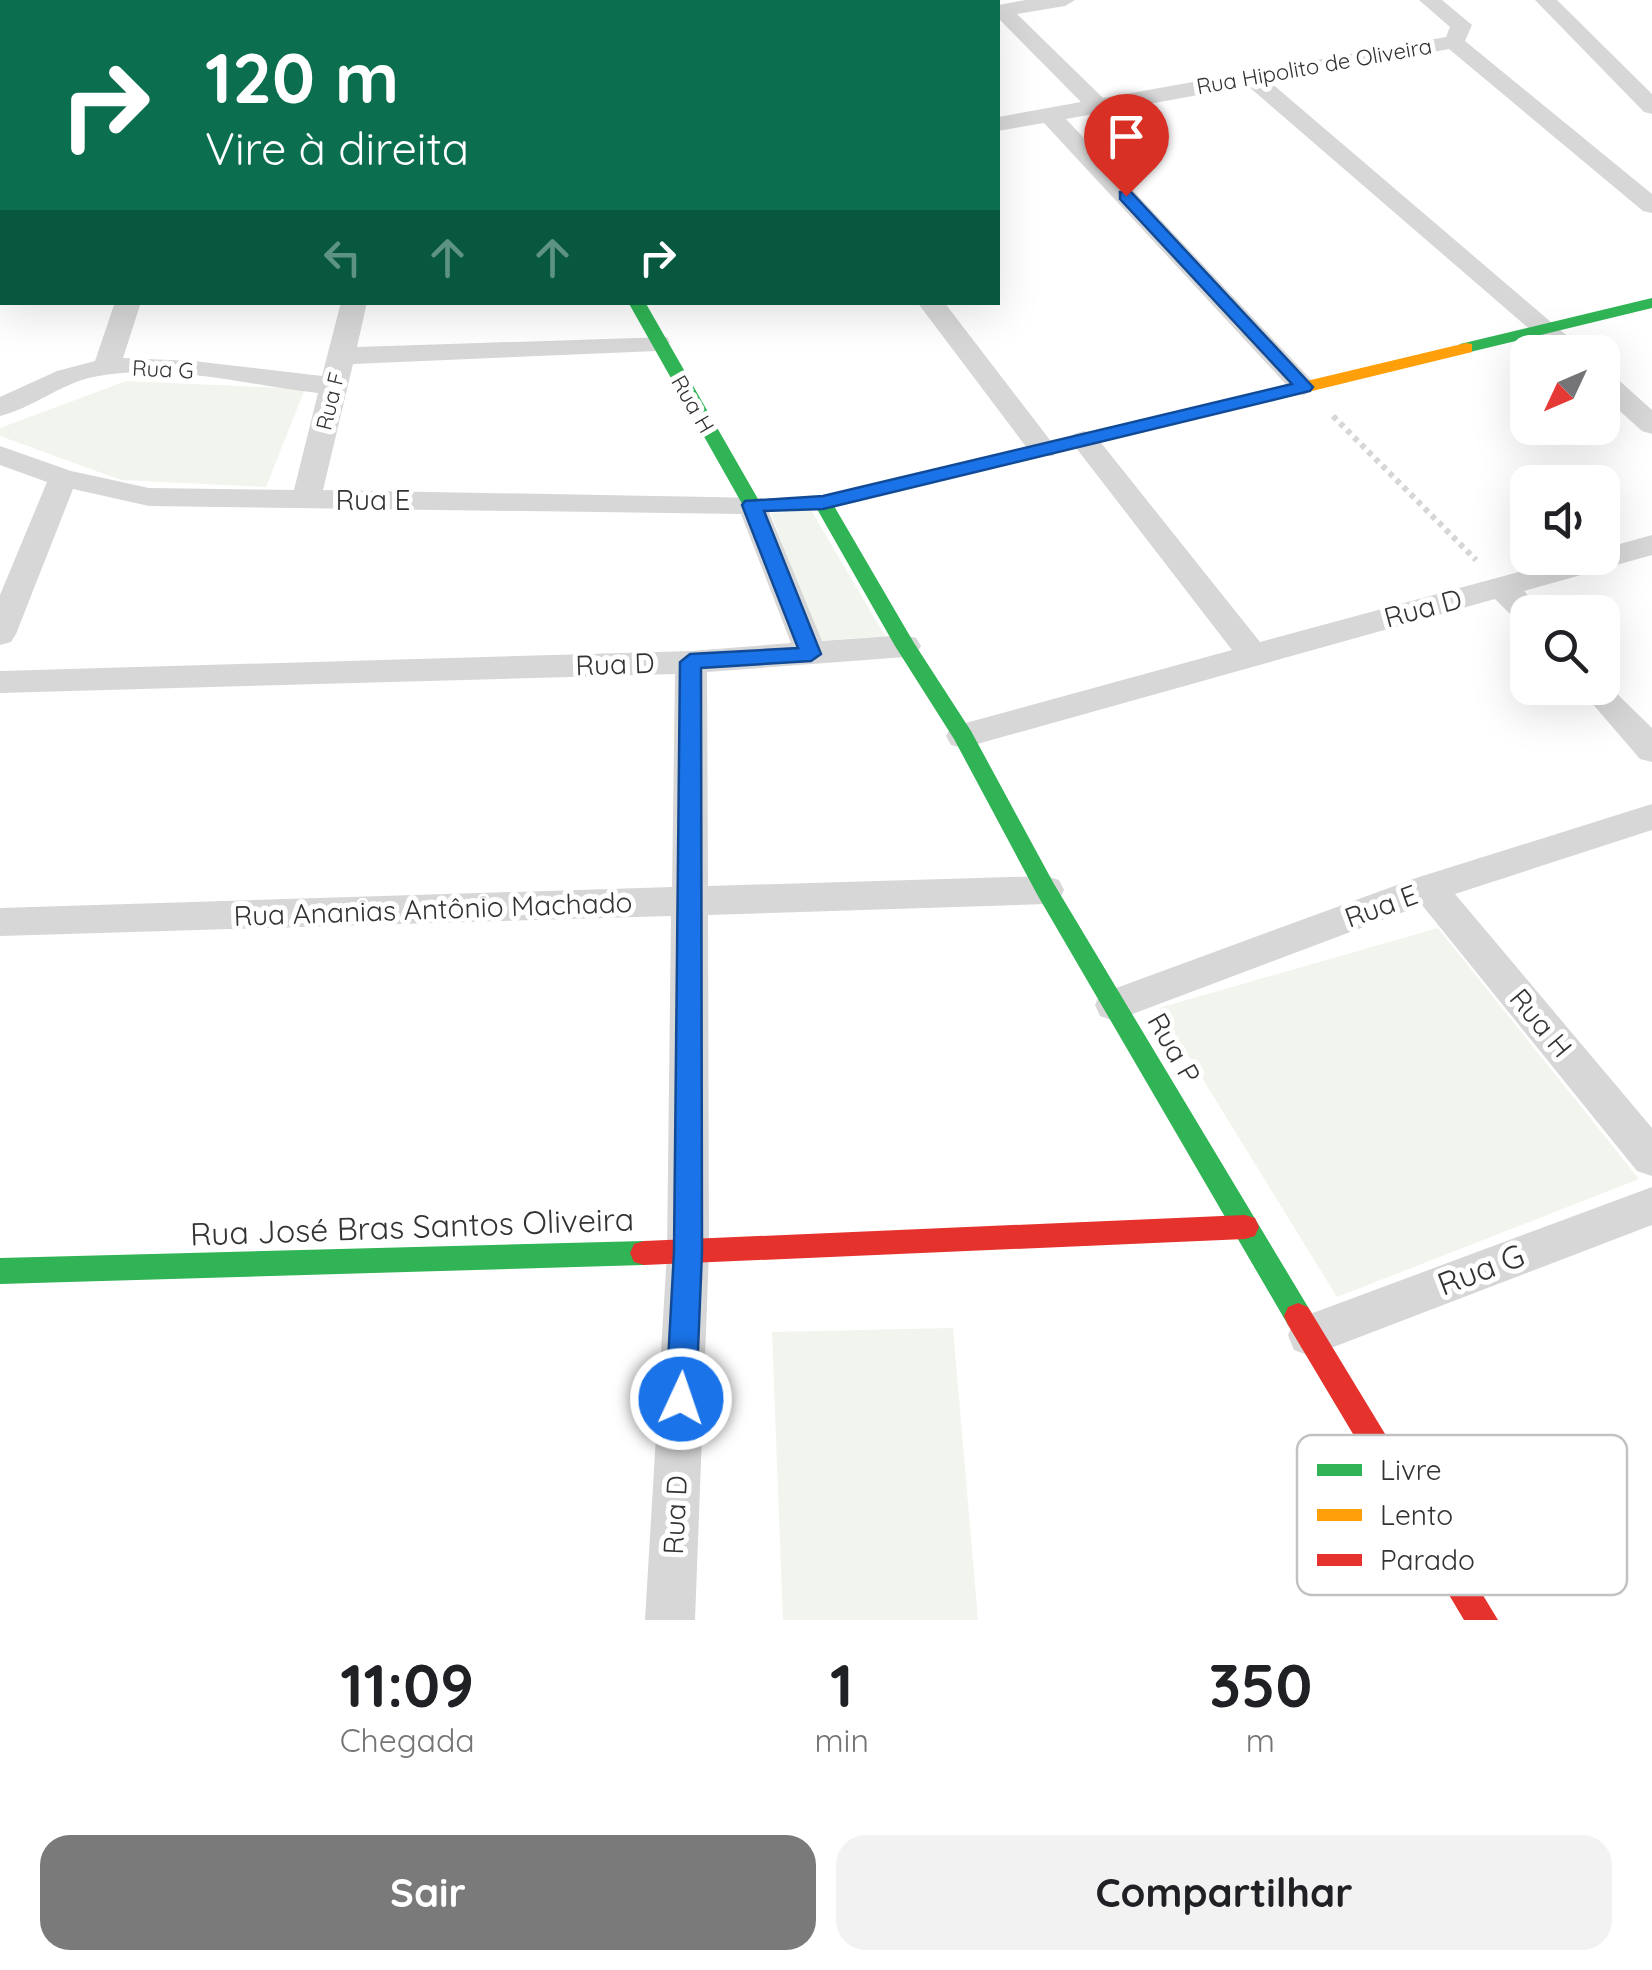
<!DOCTYPE html>
<html lang="pt">
<meta charset="utf-8">
<style>
:root{--surface:#fff;--page:#f2f2f2;--text:#202124;--muted:#757577;--accent:#7a7a7a}
body{margin:0;font-family:Quicksand,sans-serif;background:var(--page);color:var(--text);height:100vh;display:flex;flex-direction:column;font-size:38px;white-space:nowrap}
*{box-sizing:border-box;margin:0}
p{font-size:32px;color:var(--muted)}
.icon{flex:none;width:55px;height:55px;fill:none;stroke:currentColor;stroke-width:2;stroke-linecap:round;stroke-linejoin:round}
.map{position:relative;height:1620px;overflow:hidden}
.side{display:flex;flex-direction:column;background:var(--surface);flex:1}
.side>*{flex:none}
.top-card{position:absolute;left:0px;top:0px;width:1000px;height:305px;box-shadow:0 10px 40px #0002;background:#0b6e4f;color:#fff;overflow:hidden}
.needle{width:65px;rotate:226deg}
.buttons{position:absolute;left:1510px;top:335px;display:grid;gap:20px}
.buttons a{display:grid;place-items:center;width:110px;height:110px;border-radius:20px;background:var(--surface);box-shadow:0 10px 40px #0002;font-size:50px}
.pin{position:absolute;display:grid;place-items:center;width:85px;height:85px;color:#fff;margin:-102px -42px;border-radius:50% 50% 50% 0;rotate:-45deg;box-shadow:0 0 10px #0007}
.pin .icon{rotate:45deg}
.me{position:absolute;width:110px;margin:-55px;rotate:3deg;stroke-linejoin:round;filter:drop-shadow(0 0 8px #0008)}
.turn{display:flex;align-items:center;gap:35px;height:210px;padding:0 40px;font-size:45px}
.turn .icon{width:130px;height:130px;stroke-width:2.5}
.turn b{display:block;font-size:70px;line-height:85px}
.lanes{display:flex;align-items:center;height:95px;padding:0 40px;background:#0003;justify-content:center;gap:50px;direction:ltr}
.lanes .off{opacity:.35}
.eta{display:flex;justify-content:space-evenly;align-items:center;height:170px;text-align:center}
.eta b{font-size:60px;font-weight:800;line-height:70px}
.primary-button{display:flex;gap:20px;margin-top:auto;padding:20px 40px}
.primary-button a{flex:1;height:115px;border-radius:30px;background:var(--accent);color:#fff;font-size:40px;font-weight:800;line-height:115px;text-align:center}
.primary-button a+a{background:var(--page);color:var(--text)}
.map>svg:first-child{display:block}
</style>
<div class="map">
<svg width="1652" height="1620" viewBox="0 0 1652 1620">
<rect width="100%" height="100%" fill="#fff"/>
<!-- green -->
<path fill="#f1f5ed" d="M126 381 305 389 266 487 121 480 0 436V428Z
M811 510 885 636 817 641 771 513Z
M1438 928 1639 1179 1337 1297 1159 1008Z
M953 1328 978 1620H783L772 1332Z"/>
<g fill="none" stroke-linecap="round" stroke-linejoin="round">
<!-- path -->
<path stroke="#d6d6d6" stroke-width="6" stroke-dasharray="5 5" stroke-linecap="butt" d="M1333 416 1476 560"/>
<!-- street -->
<path fill="#d7d7d7" fill-rule="evenodd" d="M1026 0H1075L1065 6 1017 14 1103 98 1446 37 1450 27 1419 0H1442L1472 25 1465 41 1652 194V213L1643 211 1449 49 1270 82 1586 352H1556L1248 86 1066 119 1318 387 1304 395 1294 393 1044 123 998 131V117L1081 102 998 18V5Z
M1535 0H1557L1652 94V114L1644 112Z
M115 302H141L123 358 193 361 322 376 341 302H367L357 347 667 337 670 343 657 351 353 364 323 490 763 498 822 641 905 635 916 638 921 646 916 654 905 657 707 672 708 886 1046 876 1059 880 1064 890 1059 900 1046 904 708 915 709 1252 695 1620H645L667 1252 671 916 0 936V908L672 887 675 674 0 693V671L691 651 791 643 741 514 149 506 73 489 16 634 11 642 0 645V595L47 482 0 465V446L71 471 149 488 294 490 318 393C247 385 165 362 93 377 60 384 33 408 0 416V397L57 371 95 361Z
M917 302H944L1053 444 1057 450 1053 456H1033Z
M1602 372 1612 374 1652 410V434L1642 431 1602 395Z
M1084 431 1094 434 1260 642 1570 558H1602V549L1652 535V555L1524 591 1543 612H1528V624L1517 621 1495 599 963 748 951 745 946 736 951 727 1232 650 1070 440 1074 434Z
M1602 679 1652 728V762L1640 759 1579 688H1602Z
M1652 804V830L1455 894 1652 1128V1176L1637 1171 1422 905 1114 1021 1100 1016 1095 1005 1100 994 1416 878Z
M1652 1187V1225L1310 1356 1294 1350 1288 1335 1294 1320Z"/>
<!-- fast -->
<path fill="#30b455" fill-rule="evenodd" d="M1652 298V308L1466 353 1457 348 1460 344Z
M628 302H645L758 499 823 497 1098 431 1107 437 1104 441 834 506 914 643 971 731 1054 884 1308 1307 1312 1316 1308 1325 1298 1329 1288 1325 1038 896 954 739 895 646 817 509H745Z
M644 1241 654 1244 658 1253 654 1262 644 1265 0 1284V1258Z"/>
<!-- slow -->
<path fill="#ff9f0a" fill-rule="evenodd" d="M1466 343 1472 344V352L1098 443 1089 437 1098 431Z"/>
<!-- jam -->
<path fill="#e5322d" fill-rule="evenodd" d="M1245 1215 1255 1218 1259 1227 1255 1236 1245 1239 644 1265 634 1262 630 1253 634 1244 644 1241Z
M1298 1303 1308 1307 1498 1620H1464L1288 1325 1284 1316 1288 1307Z"/>
</g>
<!-- route -->
<path fill="#1a73e8" stroke="#114b97" stroke-width="2.5" d="M1120 192H1131L1313 387 1310 391 823 509 764 511 821 654 811 661 701 668 702 1252 696 1399 691 1409 681 1413 671 1409 666 1399 674 1252 680 662 690 654 798 648 742 505 745 501 823 496 1292 384 1120 199Z"/>
<g text-anchor="middle" stroke-width="10" stroke-linejoin="round" paint-order="stroke">
<!-- far-street labels -->
<g font-size="22" fill="#333" stroke="#fff">
<text transform="translate(1314 66) rotate(-10)" y="8">Rua Hipolito de Oliveira</text>
<text transform="translate(163 369) rotate(3)" y="8">Rua G</text>
<text transform="translate(330 401) rotate(-76)" y="8">Rua F</text>
<text transform="translate(693 404) rotate(60)" y="8">Rua H</text>
</g>
<!-- street labels -->
<g font-size="28" fill="#333" stroke="#fff">
<text x="373" y="510">Rua E</text>
<text transform="translate(1423 608) rotate(-15)" y="10">Rua D</text>
<text transform="translate(615 664) rotate(-2)" y="10">Rua D</text>
<text transform="translate(1381 906) rotate(-20)" y="10">Rua E</text>
<text transform="translate(433 909) rotate(-2)" y="10">Rua Ananias Antônio Machado</text>
<text transform="translate(1541 1023) rotate(50)" y="10">Rua H</text>
<text transform="translate(1174 1048) rotate(60)" y="10">Rua P</text>
<text transform="translate(675 1515) rotate(-87)" y="10">Rua D</text>
</g>
<!-- near-street labels -->
<g font-size="32" fill="#333" stroke="#fff">
<text transform="translate(412 1227) rotate(-2)" y="11">Rua José Bras Santos Oliveira</text>
<text transform="translate(1481 1270) rotate(-21)" y="11">Rua G</text>
</g>
</g>
<!-- legend -->
<rect x="1297" y="1435" width="330" height="160" rx="15" fill="#fff" stroke="#c2c2c2" stroke-width="2.5"/>
<rect x="1317" y="1464" width="45" height="12" fill="#30b455"/>
<rect x="1317" y="1509" width="45" height="12" fill="#ff9f0a"/>
<rect x="1317" y="1554" width="45" height="12" fill="#e5322d"/>
<g font-size="28" fill="#333">
<text x="1380" y="1480">Livre</text>
<text x="1380" y="1525">Lento</text>
<text x="1380" y="1570">Parado</text>
</g>
</svg>
<div class="buttons">
<a><svg class="needle" viewBox="-14 -14 28 28"><path d="M0-13l5 13h-10z" fill="#e53935"/><path d="M0 13l5-13h-10z" fill="#757577"/></svg></a>
<a><svg class="icon" aria-label="sound" viewBox="0 0 24 24"><path d="M4 9h4l5-4v14l-5-4H4zM17 9q2 3 0 6"/></svg></a>
<a><svg class="icon" aria-label="search" viewBox="0 0 24 24"><circle cx="10" cy="10" r="6"/><path d="M15 15l6 6"/></svg></a>
</div>
<div class="pin" style="left:1126px;top:196px;background:#d93025"><svg class="icon" aria-label="arrive" viewBox="0 0 24 24"><path d="M6 21V4h12l-3 4 3 4H6"/></svg></div>
<svg class="me" style="left:681px;top:1399px" viewBox="-20 -20 40 40"><circle r="17" fill="#1a73e8" stroke="#fff" stroke-width="3"/><path d="M0-11L8 9 0 5-8 9z" fill="#fff"/></svg>
<div class="top-card">
<div class="turn"><svg class="icon" aria-label="right" viewBox="0 0 24 24"><path d="M7 20v-9h11M14 6l5 5-5 5"/></svg><div><b>120 m</b>Vire à direita</div></div>
<div class="lanes"><svg class="icon off" aria-label="left" viewBox="0 0 24 24"><path d="M17 20v-9H6M10 6l-5 5 5 5"/></svg><svg class="icon off" aria-label="ahead" viewBox="0 0 24 24"><path d="M12 20V5M6 11l6-6 6 6"/></svg><svg class="icon off" aria-label="ahead" viewBox="0 0 24 24"><path d="M12 20V5M6 11l6-6 6 6"/></svg><svg class="icon" aria-label="right" viewBox="0 0 24 24"><path d="M7 20v-9h11M14 6l5 5-5 5"/></svg></div>
</div>
</div>
<section class="side">
<div class="eta">
<div><b>11:09</b><p>Chegada</p></div>
<div><b>1</b><p>min</p></div>
<div><b>350</b><p>m</p></div>
</div>
<div class="primary-button"><a>Sair</a><a>Compartilhar</a></div>
</section>
